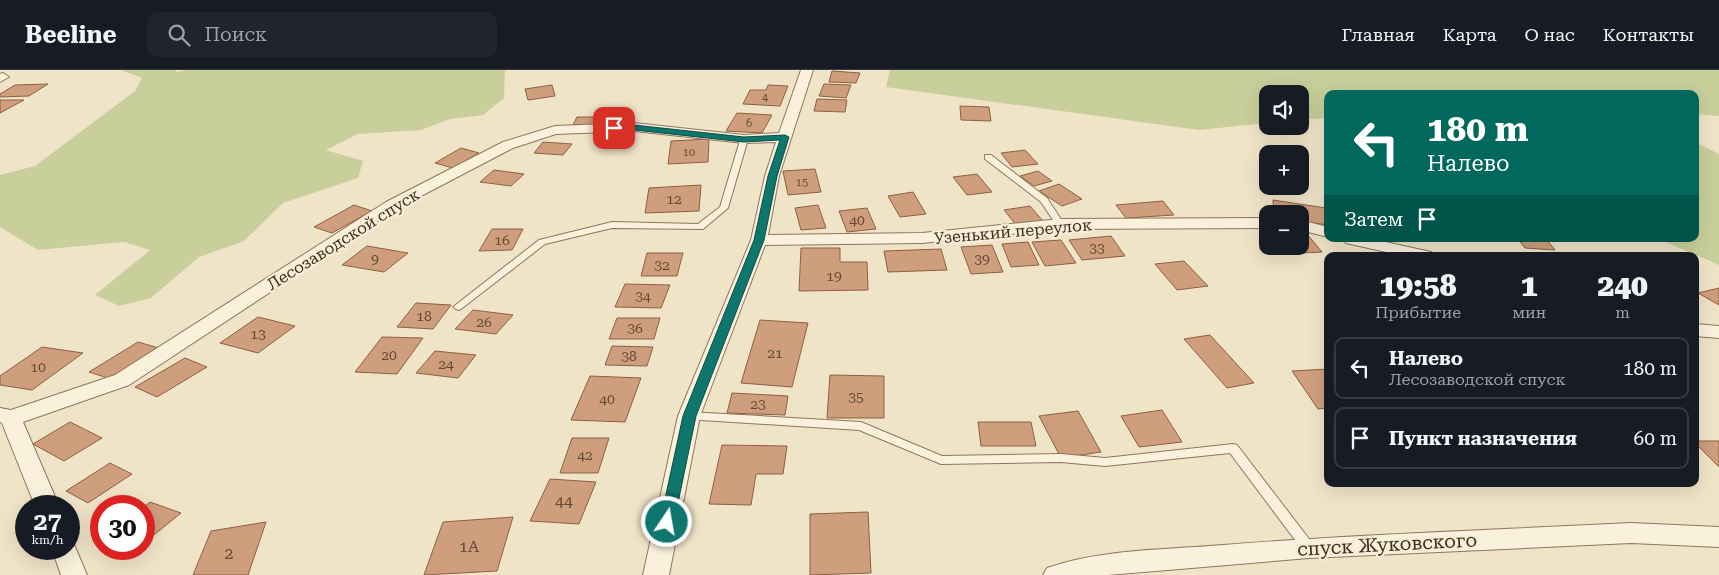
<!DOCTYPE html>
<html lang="ru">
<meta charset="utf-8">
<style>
:root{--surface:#171b24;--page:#20242c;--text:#f1f3f6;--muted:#9ea1a6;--line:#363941}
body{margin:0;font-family:"Roboto Serif",serif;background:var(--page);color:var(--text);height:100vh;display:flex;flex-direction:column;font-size:19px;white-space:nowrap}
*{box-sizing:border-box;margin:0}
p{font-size:16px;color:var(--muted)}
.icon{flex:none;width:28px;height:28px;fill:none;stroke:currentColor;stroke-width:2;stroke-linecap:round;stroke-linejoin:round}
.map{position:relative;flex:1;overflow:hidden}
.side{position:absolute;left:1324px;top:182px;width:375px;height:235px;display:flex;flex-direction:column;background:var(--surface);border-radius:10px;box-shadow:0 5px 20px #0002}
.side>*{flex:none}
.banner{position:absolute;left:1324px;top:20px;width:375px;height:152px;border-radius:10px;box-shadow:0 5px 20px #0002;background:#00695c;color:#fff;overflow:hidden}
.buttons{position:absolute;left:1259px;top:15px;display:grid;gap:10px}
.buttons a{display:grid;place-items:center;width:50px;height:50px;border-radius:10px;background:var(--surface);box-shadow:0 5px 20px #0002;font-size:25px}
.speed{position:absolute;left:15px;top:425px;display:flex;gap:10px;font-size:25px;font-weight:700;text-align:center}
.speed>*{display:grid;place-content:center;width:65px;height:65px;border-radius:50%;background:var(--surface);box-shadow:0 5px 20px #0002;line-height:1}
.speed small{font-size:12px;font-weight:400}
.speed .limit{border:8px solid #d22;background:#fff;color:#111}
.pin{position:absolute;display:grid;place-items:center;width:42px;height:42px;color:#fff;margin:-21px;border-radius:10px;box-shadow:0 2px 8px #0006}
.me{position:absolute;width:55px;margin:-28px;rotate:12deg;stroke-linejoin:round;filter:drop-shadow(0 0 4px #0008)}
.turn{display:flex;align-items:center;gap:18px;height:105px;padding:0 20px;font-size:22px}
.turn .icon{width:65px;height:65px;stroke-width:2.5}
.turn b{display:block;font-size:35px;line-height:42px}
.then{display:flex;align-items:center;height:48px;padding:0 20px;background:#0003;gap:10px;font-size:19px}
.eta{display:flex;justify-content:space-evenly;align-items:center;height:85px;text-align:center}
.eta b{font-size:30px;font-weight:800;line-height:35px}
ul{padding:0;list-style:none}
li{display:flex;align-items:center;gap:15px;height:62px;margin:0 10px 8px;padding:0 10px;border:2px solid var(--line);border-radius:10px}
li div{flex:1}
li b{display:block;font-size:19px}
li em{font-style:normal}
header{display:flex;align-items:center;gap:30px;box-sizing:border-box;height:70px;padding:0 25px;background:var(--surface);border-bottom:1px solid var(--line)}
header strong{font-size:24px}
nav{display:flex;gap:28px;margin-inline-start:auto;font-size:18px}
.search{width:350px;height:45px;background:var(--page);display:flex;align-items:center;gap:12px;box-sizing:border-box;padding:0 18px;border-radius:10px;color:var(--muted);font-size:19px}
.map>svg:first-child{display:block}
</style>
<header>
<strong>Beeline</strong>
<div class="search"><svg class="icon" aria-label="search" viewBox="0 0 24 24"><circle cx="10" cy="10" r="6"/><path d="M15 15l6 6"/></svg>Поиск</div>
<nav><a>Главная</a><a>Карта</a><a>О нас</a><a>Контакты</a></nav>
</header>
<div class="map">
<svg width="1719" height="505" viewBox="0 0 1719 505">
<rect width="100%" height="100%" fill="#f0e4c8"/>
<!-- green -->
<path fill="#c9cf9b" d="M121 0H174L178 2 187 0H505L504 28 483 45 450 49 421 60 358 64 326 80 363 91 358 108 283 133 244 171 199 187 151 228 119 236 95 225 150 180 124 172 38 180 0 157V105L35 96 135 21 142 8Z
M890 0H1719V46L1695 44V24H1328L1327 48 1300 50V24H1268L1267 53 1199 60 886 17Z
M1695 72 1719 84V195L1659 169H1695Z"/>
<!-- building -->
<path fill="#cf9f7d" stroke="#8d5f41" d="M832 1 860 3 856 13 829 12Z
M48 14 29 26 0 27V24L15 15Z
M824 14 851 15 846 28 819 26Z
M552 15 555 26 528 30 525 19Z
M768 15 788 16 780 36 743 34 750 20H766Z
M817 29 847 30 845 42 814 41Z
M0 30H24L0 43Z
M960 36 989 37 991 51 961 50Z
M737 43 772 45 762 63 726 61Z
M577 47H612L608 55H573Z
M709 69 708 92 668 94 671 71Z
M543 72 572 74 563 85 534 83Z
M461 78 479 83 453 98 435 93Z
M1025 80 1038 94 1012 97 1001 83Z
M815 99 821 122 788 125 783 101Z
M494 100 524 104 511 116 480 112Z
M1038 101 1052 111 1034 116 1020 106Z
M977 104 992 122 967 125 953 107Z
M1059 114 1082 129 1062 136 1039 121Z
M701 115 699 141 645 143 649 118Z
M913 122 926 144 900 147 888 126Z
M1273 130 1326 138 1328 155 1300 151V144H1274Z
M1163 131 1174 145 1126 148 1116 135Z
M354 135 372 141 332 163 314 157Z
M818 135 826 158 801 160 795 138Z
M1030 136 1043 151 1017 156 1004 140Z
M867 138 876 159 847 162 839 141Z
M492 159H523L512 180 479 181Z
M1300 163H1306L1322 182 1282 184 1276 176H1300Z
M1111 166 1125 186 1082 190 1069 170Z
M1518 169H1546L1555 180 1525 178Z
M1061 170 1076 193 1045 196 1032 172Z
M1028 172 1039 195 1011 197 1002 174Z
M992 175 1003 202 971 204 961 177Z
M367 176 408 183 384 202 342 195Z
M801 178H840V192H867L868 220 799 221Z
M941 179 947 200 888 202 884 181Z
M647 183H683L677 206H641Z
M1184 191 1208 216 1177 220 1155 194Z
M625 214 670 215 661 238 615 237Z
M1719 218V235L1698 223Z
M416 233 451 235 433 259 397 257Z
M473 240 513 245 496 264 455 259Z
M258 247 295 256 258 283 220 273Z
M617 248H660L654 269H609Z
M760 250 808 253 792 317 741 313Z
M1210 265 1254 313 1227 318 1184 269Z
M382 267 423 268 397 304 355 302Z
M138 272 162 279 114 310 89 302Z
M612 276 653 277 647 296 605 295Z
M42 277 83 283 32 320 0 315V306Z
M435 281 476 285 458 308 416 303Z
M185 288 207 297 157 327 135 317Z
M1328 299V338L1318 339 1292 301Z
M830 305 884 306V348H827Z
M590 306 641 308 625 352 571 350Z
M732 323 788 326 785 345 727 343Z
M1162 340 1182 372 1139 377 1121 346Z
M1078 341 1101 382 1061 388 1039 346Z
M70 352 102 368 64 391 33 374Z
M978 352H1031L1036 376H981Z
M572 368H609L598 403H560Z
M1695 371H1719V397L1695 373Z
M722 375 787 376 783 404H756L751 435 709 434Z
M110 393 132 404 88 433 66 421Z
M550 409 596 412 579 454 530 451Z
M150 432 181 443 144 473V437Z
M868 442 871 503 810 505V444Z
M513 447 497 501 424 505 443 452Z
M266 452 248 505H193L211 461Z
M105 479H137L127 487Z"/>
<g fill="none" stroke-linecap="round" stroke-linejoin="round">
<defs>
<path id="lane" d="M741 67H747L748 69 728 138 703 159 612 158 545 174 461 239 458 240 453 237 539 170 612 152 698 154 720 137Z
M985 85H991L1047 128 1064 154 1063 156H1057L1041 132 985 89Z
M689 342 861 352 942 386 1061 384 1105 388 1233 374 1237 375 1316 478 1314 482 1309 483 1304 482 1230 383 1105 396 1061 392 941 394 859 360 685 349 683 346 685 343Z"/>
<path id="street" d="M801 0H813L779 106 768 165 922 163 1060 149 1268 148V158L1060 159 922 173 765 175 700 346 669 505H643L678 346 751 170 765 106 776 72 744 73 634 61 556 64 513 78 398 138 129 315 23 352 59 436H35L2 353 0 352V338L11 340 115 305 386 132 503 72 555 56 634 53 744 65 779 63Z
M3 3 9 7 0 12V4Z
M1300 150 1328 157V167L1300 160Z
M1344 169H1372L1431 182 1433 186H1404L1346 173Z
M1695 254 1719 256V268L1695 266Z
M1631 453 1719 457V477L1631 473 1309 488 1108 505H1043L1047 498C1102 479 1165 480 1223 475 1359 464 1495 460 1631 453Z
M69 471 73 472 87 505H61L52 479H69Z"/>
</defs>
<!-- lane casing -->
<use href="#lane" stroke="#8d765c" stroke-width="2"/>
<!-- street casing -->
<use href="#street" stroke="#8d765c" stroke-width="2"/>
<!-- lane -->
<use href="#lane" fill="#faf1dc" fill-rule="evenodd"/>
<!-- street -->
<use href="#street" fill="#faf1dc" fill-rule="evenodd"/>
</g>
<!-- route -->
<path fill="#0f766e" stroke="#0a4d48" d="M634 55 744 67 785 65 789 67 777 106 764 170 696 346 674 452 672 456 667 458 662 456 660 452 683 346 754 170 768 106 780 70 744 72 634 60H614L610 58 614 56Z"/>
<g text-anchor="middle" stroke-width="4.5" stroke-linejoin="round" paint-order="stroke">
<!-- far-number labels -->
<g font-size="11" fill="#624a37">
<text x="765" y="31">4</text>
<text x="749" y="57">6</text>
<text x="689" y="86">10</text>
<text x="802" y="116">15</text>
</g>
<!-- number labels -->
<g font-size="14" fill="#624a37">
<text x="674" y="134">12</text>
<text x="857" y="155">40</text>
<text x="502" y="175">16</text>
<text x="1097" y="183">33</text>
<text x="375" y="194">9</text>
<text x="982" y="194">39</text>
<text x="662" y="200">32</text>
<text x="834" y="211">19</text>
<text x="643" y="231">34</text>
<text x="424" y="251">18</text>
<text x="484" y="257">26</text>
<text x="635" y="263">36</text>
<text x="258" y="269">13</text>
<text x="775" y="288">21</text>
<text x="389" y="290">20</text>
<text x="629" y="291">38</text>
<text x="446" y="299">24</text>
<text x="38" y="302">10</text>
<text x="856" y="332">35</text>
<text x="607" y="334">40</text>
<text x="758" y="339">23</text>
<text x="585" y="390">42</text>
</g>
<!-- street labels -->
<g font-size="16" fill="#3d2e20" stroke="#f7eed8">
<text transform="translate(1013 161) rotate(-5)" y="6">Узенький переулок</text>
<text transform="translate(343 169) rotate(-32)" y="6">Лесозаводской спуск</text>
</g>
<!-- near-number labels -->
<g font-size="16" fill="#624a37">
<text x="564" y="437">44</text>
<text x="469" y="482">1А</text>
<text x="229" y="489">2</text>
</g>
<!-- near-street labels -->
<g font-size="19" fill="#3d2e20" stroke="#f7eed8">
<text transform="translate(1387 474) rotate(-3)" y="7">спуск Жуковского</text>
</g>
</g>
</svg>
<div class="buttons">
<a><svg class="icon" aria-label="sound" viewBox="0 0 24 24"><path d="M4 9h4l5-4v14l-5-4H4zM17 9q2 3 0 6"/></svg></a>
<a>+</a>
<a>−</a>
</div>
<div class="speed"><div>27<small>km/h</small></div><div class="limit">30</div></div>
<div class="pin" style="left:614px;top:58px;background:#d93025"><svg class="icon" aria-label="arrive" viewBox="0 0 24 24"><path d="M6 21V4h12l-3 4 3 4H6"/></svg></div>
<svg class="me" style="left:667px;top:452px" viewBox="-20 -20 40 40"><circle r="17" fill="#0f766e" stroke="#fff" stroke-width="3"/><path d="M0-11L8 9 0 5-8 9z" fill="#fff"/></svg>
<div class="banner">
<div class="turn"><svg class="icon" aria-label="left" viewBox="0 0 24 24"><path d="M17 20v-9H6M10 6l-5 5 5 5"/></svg><div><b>180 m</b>Налево</div></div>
<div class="then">Затем<svg class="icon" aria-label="arrive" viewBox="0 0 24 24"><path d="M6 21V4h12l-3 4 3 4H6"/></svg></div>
</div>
<section class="side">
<div class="eta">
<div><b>19:58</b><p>Прибытие</p></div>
<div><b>1</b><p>мин</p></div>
<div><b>240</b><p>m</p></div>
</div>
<ul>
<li><svg class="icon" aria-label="left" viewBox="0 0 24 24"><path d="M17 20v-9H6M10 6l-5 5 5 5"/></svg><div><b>Налево</b><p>Лесозаводской спуск</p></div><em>180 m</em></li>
<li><svg class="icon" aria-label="arrive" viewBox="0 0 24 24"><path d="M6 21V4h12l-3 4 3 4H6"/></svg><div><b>Пункт назначения</b></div><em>60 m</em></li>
</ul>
</section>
</div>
